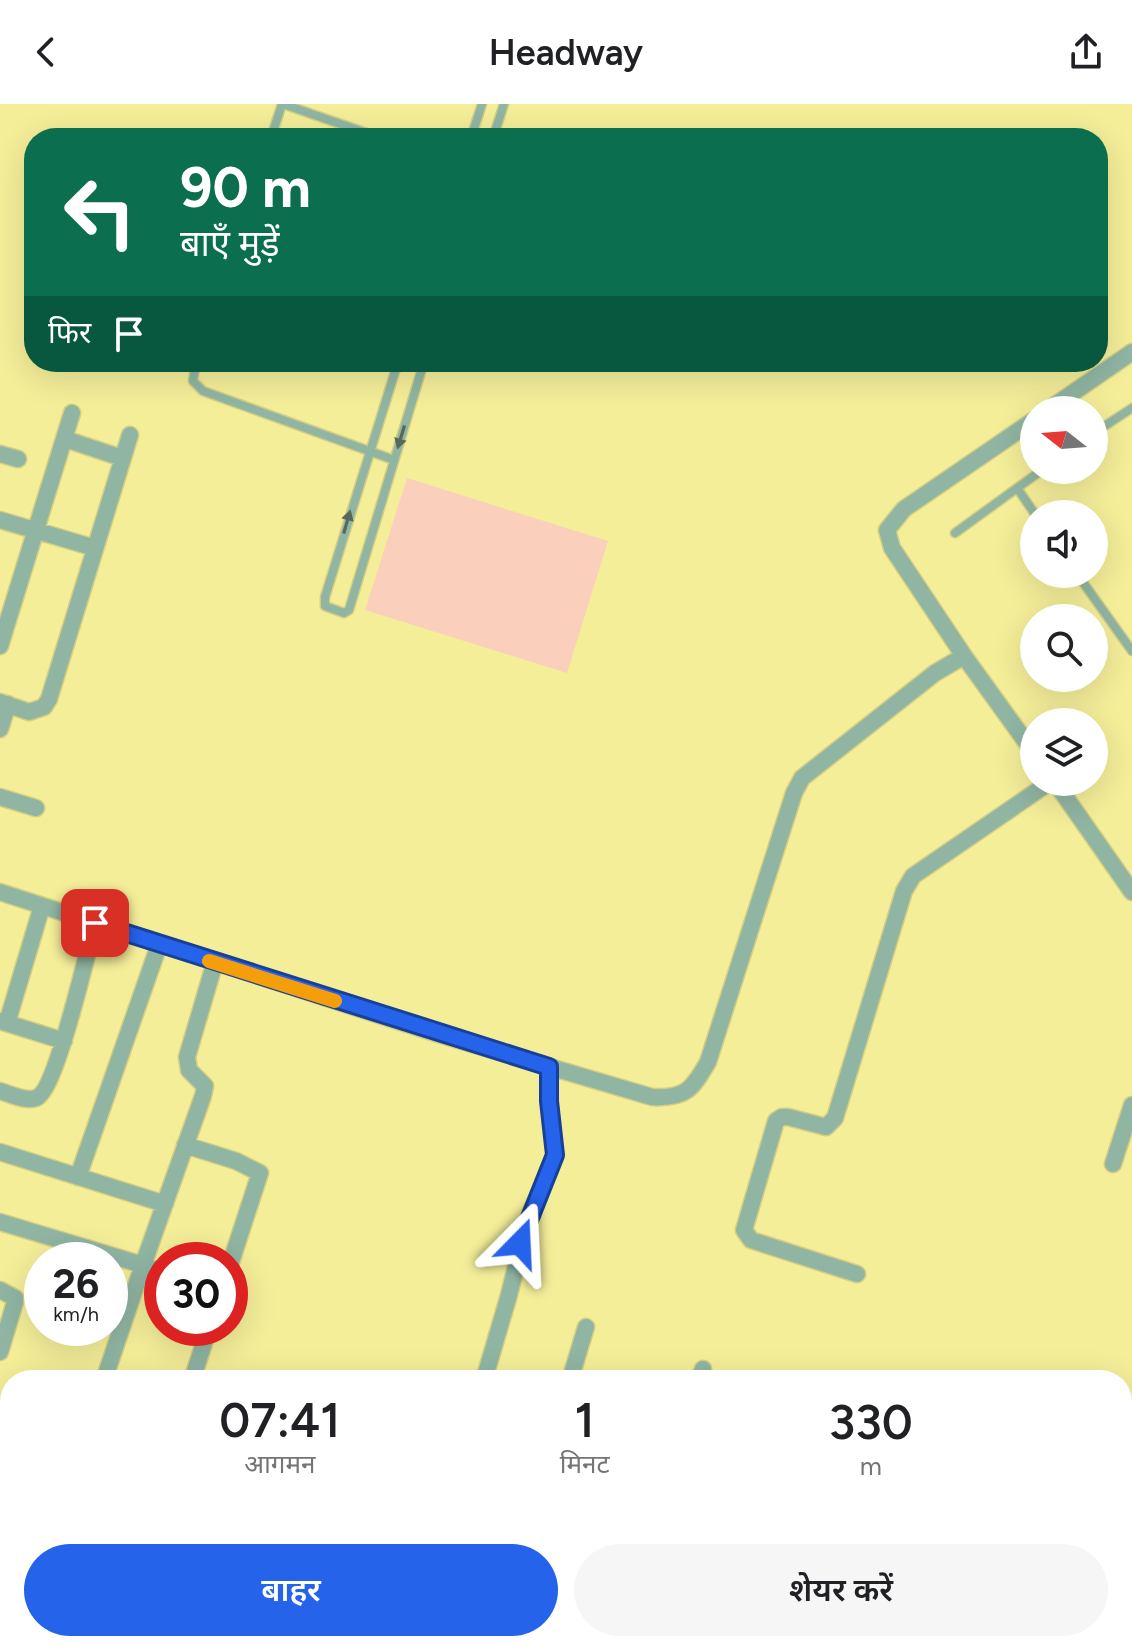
<!DOCTYPE html>
<html lang="hi">
<meta charset="utf-8">
<style>
:root{--surface:#fff;--page:#f6f6f6;--text:#202124;--muted:#757577;--accent:#2563eb}
body{margin:0;font-family:Figtree,"Noto Sans Devanagari",sans-serif;background:var(--page);color:var(--text);height:100vh;display:flex;flex-direction:column;font-size:30px;white-space:nowrap}
*{box-sizing:border-box;margin:0}
p{font-size:26px;color:var(--muted)}
.icon{flex:none;width:44px;height:44px;fill:none;stroke:currentColor;stroke-width:2;stroke-linecap:round;stroke-linejoin:round}
.map{position:relative;flex:1;overflow:hidden}
.sheet{position:absolute;left:0px;top:1266px;width:1132px;height:282px;display:flex;flex-direction:column;background:var(--surface);border-radius:32px 32px 0 0;box-shadow:0 8px 32px #0002}
.sheet>*{flex:none}
.guide{position:absolute;left:24px;top:24px;width:1084px;height:244px;border-radius:32px;box-shadow:0 8px 32px #0002;background:#0b6e4f;color:#fff;overflow:hidden}
.needle{width:52px;rotate:287deg}
.fabs{position:absolute;left:1020px;top:292px;display:grid;gap:16px}
.fabs a{display:grid;place-items:center;width:88px;height:88px;border-radius:50%;background:var(--surface);box-shadow:0 8px 32px #0002;font-size:40px}
.speed{position:absolute;left:24px;top:1138px;display:flex;gap:16px;font-size:40px;font-weight:700;text-align:center}
.speed>*{display:grid;place-content:center;width:104px;height:104px;border-radius:50%;background:var(--surface);box-shadow:0 8px 32px #0002;line-height:1}
.speed small{font-size:20px;font-weight:400}
.speed .limit{border:12px solid #d22;background:#fff;color:#111}
.pin{position:absolute;display:grid;place-items:center;width:68px;height:68px;color:#fff;margin:-34px;border-radius:16px;box-shadow:0 4px 12px #0006}
.me{position:absolute;width:88px;margin:-44px;rotate:21deg;stroke-linejoin:round;filter:drop-shadow(0 0 6px #0008)}
.turn{display:flex;align-items:center;gap:28px;height:168px;padding:0 24px;font-size:36px}
.turn .icon{width:104px;height:104px;stroke-width:2.5}
.turn b{display:block;font-size:56px;line-height:68px}
.then{display:flex;align-items:center;height:76px;padding:0 24px;background:#0003;gap:16px;font-size:30px}
.eta{display:flex;justify-content:space-evenly;align-items:center;height:136px;text-align:center}
.eta b{font-size:48px;font-weight:600;line-height:56px}
.action{display:flex;gap:16px;margin-top:auto;padding:16px 24px}
.action a{flex:1;height:92px;border-radius:48px;background:var(--accent);color:#fff;font-size:32px;font-weight:600;line-height:92px;text-align:center}
.action a+a{background:var(--page);color:var(--text)}
header{display:flex;justify-content:space-between;align-items:center;height:104px;padding:0 24px;background:var(--surface);font-size:36px;font-weight:600}
.map>svg:first-child{display:block}
</style>
<header><svg class="icon" aria-label="back" viewBox="0 0 24 24"><path d="M15 5l-7 7 7 7"/></svg>Headway<svg class="icon" aria-label="share" viewBox="0 0 24 24"><path d="M12 15V3M7 8l5-5 5 5M5 13v7h14v-7"/></svg></header>
<div class="map">
<svg width="1132" height="1547" viewBox="0 0 1132 1547">
<rect width="100%" height="100%" fill="#f4ee99"/>
<!-- grass -->
<path fill="#facfbc" d="M407 374 608 437 567 569 365 506Z"/>
<g fill="none" stroke-linecap="round" stroke-linejoin="round">
<defs>
<path id="service" d="M283 0 381 34
M271 34 282 0
M471 34 482 0
M493 34 504 0
M196 258 193 277 203 287 394 356
M398 258 325 493V502L344 509 349 506 424 258
M1094 329 1132 304
M1017 384 1035 410
M955 429 1042 366
M1077 470 1132 547"/>
<path id="minor" d="M1048 306 1132 248
M1034 316 904 405 887 426 892 444 964 552 1034 649
M65 335 122 354
M0 350 18 355
M0 416 95 444
M0 542 72 309
M0 598 29 608 44 603 49 595 130 331
M0 625 8 600
M1055 678 1132 788
M0 693 36 704
M0 788 435 929 652 993C686 995 692 985 708 958L794 689 802 674 935 569 964 552
M0 917 64 937
M7 919 42 802
M0 987C10 990 26 998 36 994 56 987 88 845 95 819
M185 1041 236 1057 260 1069 230 1161
M0 1048 165 1100
M1113 1060 1132 1001
M78 1073 159 841
M0 1118 143 1161 104 1276
M162 1168 143 1161 203 992 205 982 189 966 187 953 215 858
M857 1170 751 1136 744 1126 776 1017 782 1013H788L826 1023 835 1014 904 787 913 772 1050 678
M0 1186 15 1194V1198L0 1248
M192 1276 209 1224
M484 1276 509 1191 527 1118 555 1051 549 997V963
M570 1276 586 1223
M699 1276 703 1265
M0 1323 10 1326
M1122 1364 1132 1368
M0 1399 10 1402
M1122 1422 1132 1425
M0 1476 10 1479
M13 1538 41 1547
M228 1538 258 1547
M441 1538 469 1547
M655 1538 683 1547
M928 1538 957 1547
M106 1547 108 1538
M398 1547 400 1538
M735 1547 737 1538
M967 1547 970 1538"/>
</defs>
<!-- service casing -->
<use href="#service" stroke="#d4ce84" stroke-width="11"/>
<!-- minor casing -->
<use href="#minor" stroke="#d4ce84" stroke-width="19"/>
<!-- service -->
<use href="#service" stroke="#90b5a3" stroke-width="8"/>
<!-- minor -->
<use href="#minor" stroke="#90b5a3" stroke-width="16"/>
</g>
<!-- one-way arrows -->
<defs><path id="oneway-solid" d="M-6-.8H1V-3.2L6.5 0L1 3.2V.8H-6Z" transform="scale(2)"/></defs>
<g fill="#56695a">
<use href="#oneway-solid" transform="translate(401 333) rotate(107)"/>
<use href="#oneway-solid" transform="translate(347 418) rotate(-74)"/>
</g>
<g fill="none" stroke-linecap="round" stroke-linejoin="round">
<defs>
<path id="route" d="M95 819 549 963V997L555 1051 520 1139"/>
</defs>
<!-- route casing -->
<use href="#route" stroke="#184099" stroke-width="20"/>
<!-- route -->
<use href="#route" stroke="#2563eb" stroke-width="14"/>
<!-- slow -->
<path stroke="#f59e0b" stroke-width="14" d="M209 857 335 897"/>
</g>
</svg>
<div class="fabs">
<a><svg class="needle" viewBox="-14 -14 28 28"><path d="M0-13l5 13h-10z" fill="#e53935"/><path d="M0 13l5-13h-10z" fill="#757577"/></svg></a>
<a><svg class="icon" aria-label="sound" viewBox="0 0 24 24"><path d="M4 9h4l5-4v14l-5-4H4zM17 9q2 3 0 6"/></svg></a>
<a><svg class="icon" aria-label="search" viewBox="0 0 24 24"><circle cx="10" cy="10" r="6"/><path d="M15 15l6 6"/></svg></a>
<a><svg class="icon" aria-label="layers" viewBox="0 0 24 24"><path d="M12 4l9 5-9 5-9-5zM3 14l9 5 9-5"/></svg></a>
</div>
<div class="speed"><div>26<small>km/h</small></div><div class="limit">30</div></div>
<div class="pin" style="left:95px;top:819px;background:#d93025"><svg class="icon" aria-label="arrive" viewBox="0 0 24 24"><path d="M6 21V4h12l-3 4 3 4H6"/></svg></div>
<svg class="me" style="left:520px;top:1139px" viewBox="-20 -20 40 40"><path d="M0-17L14 15 0 8-14 15z" fill="#2563eb" stroke="#fff" stroke-width="4"/></svg>
<div class="guide">
<div class="turn"><svg class="icon" aria-label="left" viewBox="0 0 24 24"><path d="M17 20v-9H6M10 6l-5 5 5 5"/></svg><div><b>90 m</b>बाएँ मुड़ें</div></div>
<div class="then">फिर<svg class="icon" aria-label="arrive" viewBox="0 0 24 24"><path d="M6 21V4h12l-3 4 3 4H6"/></svg></div>
</div>
<section class="sheet">
<div class="eta">
<div><b>07:41</b><p>आगमन</p></div>
<div><b>1</b><p>मिनट</p></div>
<div><b>330</b><p>m</p></div>
</div>
<div class="action"><a>बाहर</a><a>शेयर करें</a></div>
</section>
</div>
